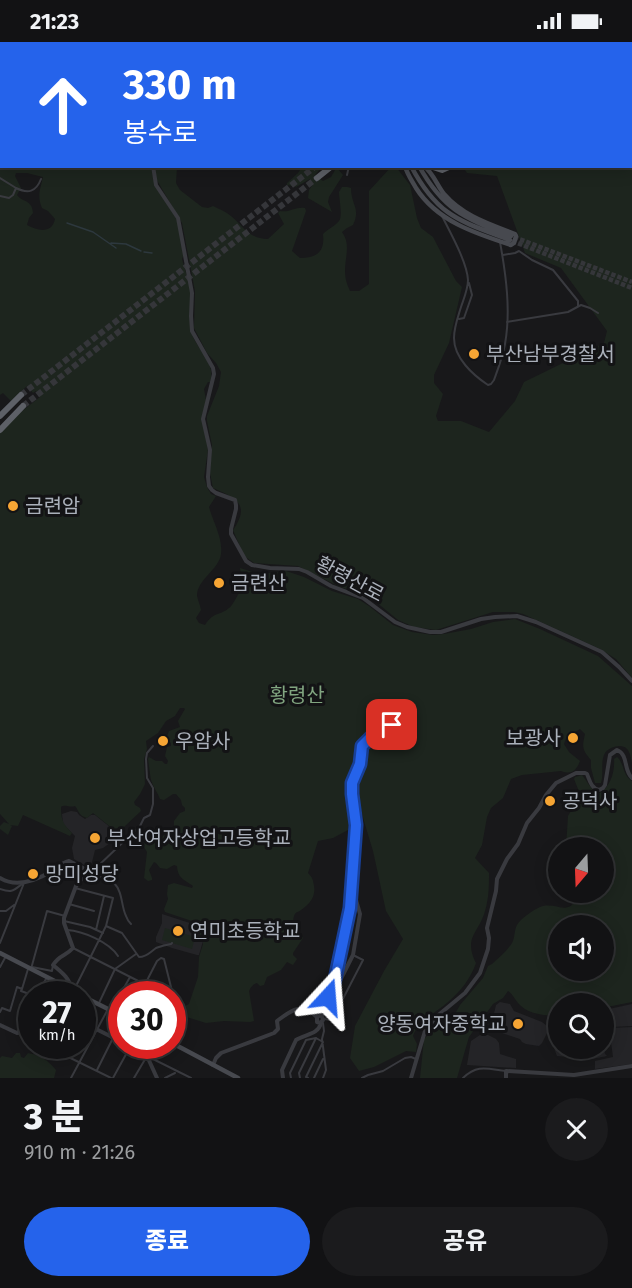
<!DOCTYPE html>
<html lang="ko">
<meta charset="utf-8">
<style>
:root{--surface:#121214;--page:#1b1b1d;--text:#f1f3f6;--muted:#9c9ea0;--line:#313234;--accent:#2563eb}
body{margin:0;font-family:"Fira Sans","Noto Sans KR",sans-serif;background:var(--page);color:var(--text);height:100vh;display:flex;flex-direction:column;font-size:22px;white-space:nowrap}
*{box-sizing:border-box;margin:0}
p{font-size:20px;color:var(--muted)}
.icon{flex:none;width:33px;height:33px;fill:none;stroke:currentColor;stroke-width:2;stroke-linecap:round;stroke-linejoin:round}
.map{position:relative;height:1036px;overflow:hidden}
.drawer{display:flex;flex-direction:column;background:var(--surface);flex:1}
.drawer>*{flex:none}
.guide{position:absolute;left:0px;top:0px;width:633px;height:126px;box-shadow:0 3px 15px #0003,0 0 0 2px var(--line);background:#2563eb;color:#fff;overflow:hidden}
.needle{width:39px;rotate:199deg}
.tools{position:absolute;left:548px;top:795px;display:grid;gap:12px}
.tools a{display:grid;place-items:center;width:66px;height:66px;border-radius:50%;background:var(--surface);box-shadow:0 3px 15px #0003,0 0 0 2px var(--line);font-size:30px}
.speed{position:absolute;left:18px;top:939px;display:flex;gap:12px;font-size:30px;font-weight:700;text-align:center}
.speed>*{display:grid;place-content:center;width:78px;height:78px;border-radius:50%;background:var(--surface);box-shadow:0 3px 15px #0003,0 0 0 2px var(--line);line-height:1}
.speed small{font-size:15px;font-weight:400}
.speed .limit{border:9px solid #d22;background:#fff;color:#111}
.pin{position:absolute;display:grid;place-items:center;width:51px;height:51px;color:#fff;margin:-26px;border-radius:12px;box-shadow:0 3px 9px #0006}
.me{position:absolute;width:66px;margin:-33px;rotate:19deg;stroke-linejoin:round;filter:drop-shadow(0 0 4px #0008)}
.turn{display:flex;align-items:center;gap:21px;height:126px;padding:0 24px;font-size:27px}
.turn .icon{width:78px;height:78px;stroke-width:2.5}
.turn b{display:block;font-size:42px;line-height:51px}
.round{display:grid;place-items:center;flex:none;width:63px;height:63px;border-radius:32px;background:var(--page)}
.overview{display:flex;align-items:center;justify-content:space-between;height:102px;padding:0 24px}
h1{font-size:36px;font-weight:800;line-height:45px}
.primary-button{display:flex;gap:12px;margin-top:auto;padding:12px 24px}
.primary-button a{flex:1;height:69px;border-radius:36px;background:var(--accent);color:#fff;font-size:24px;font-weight:800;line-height:69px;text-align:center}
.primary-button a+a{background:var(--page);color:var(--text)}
.status{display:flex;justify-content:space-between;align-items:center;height:42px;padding:0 30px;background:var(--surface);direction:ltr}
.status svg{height:16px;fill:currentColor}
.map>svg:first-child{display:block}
</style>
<div class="status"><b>21:23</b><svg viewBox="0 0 49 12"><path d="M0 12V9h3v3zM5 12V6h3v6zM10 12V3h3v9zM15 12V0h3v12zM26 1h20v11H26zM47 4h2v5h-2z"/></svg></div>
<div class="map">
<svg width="632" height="1036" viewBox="0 0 632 1036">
<rect width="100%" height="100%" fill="#18181a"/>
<!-- built -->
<path fill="#242427" d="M71 769 77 770 79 773 85 777 91 773H95L115 789 118 793 113 799 103 806 95 808 91 824H86L74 817 72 806 75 794 63 782 62 772Z
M162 872 199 884V893L203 899 199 913H197L172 906 156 900V895L162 881Z
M500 960 510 962 514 969 542 980 547 984 549 987 542 1001 539 1004 526 1002 522 1000 520 997 502 991 493 984 492 980 496 963Z
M632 962V984L611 985 609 967Z
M603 975H607L610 995V986L632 985V1022L595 1027V1019L613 1015 611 1000 603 1001 605 1012 607 1014 592 1017 557 1014 554 1006V977L558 978V1006H603Z
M480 993H488L496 997 499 1001 500 1012 516 1017V1026L467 1023 471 999Z"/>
<!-- green -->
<path fill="#1d251e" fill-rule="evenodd" d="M0 57 2 58V124L151 125 155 143 177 176 184 212 182 217C185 228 189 238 190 249 192 262 189 275 191 288 194 306 217 319 210 340H208L204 347 206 358 202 375 208 408 204 435 207 445 211 452 216 454 209 465C213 480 223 496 221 512 219 528 197 537 197 554 198 558 200 563 201 568L196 576 199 581 205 583C214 569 220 574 229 566 231 565 233 561 235 558 243 545 242 541 240 526L256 531H274L286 529 304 535 332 549 358 557 369 564 393 583 412 590 433 593 444 592 471 587 493 580 515 577 540 587 598 614 632 644V721C631 716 630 710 627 707 622 701 609 705 605 711 600 719 604 732 601 741H595L591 726V718C582 708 582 705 585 692L580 687 566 696 564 702 569 710 580 719C576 729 572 733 561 729L522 733 511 737 503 756 491 766 487 775 482 803 475 816 489 831C489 843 489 856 485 869 479 891 463 895 476 921 471 936 460 950 448 960 437 970 418 979 413 994L417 1002 416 1010 406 1009 374 1025 359 1029 350 1016 355 984 384 929 403 897 386 869 373 809 364 779 359 761 350 750V776L348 788 333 796 318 799 308 831C313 836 313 838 314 844 316 854 310 862 301 868 297 871 296 869 294 874 291 882 300 889 303 896L293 911V913L297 917 293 923 287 920 281 928 267 935 264 943 260 944 257 941C253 942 251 945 249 949L254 979 250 980 224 979 206 981 180 973 177 968 189 962 198 935 199 915 203 902V897L200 892 198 881 165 870 164 867 168 857 167 852 168 843 174 841 192 846 193 844C184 837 178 837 177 824L174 823 167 827 160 826 156 821 154 820 149 828 152 836V838L148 839 144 836 147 810C143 802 136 797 145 789 156 796 163 799 171 786H174V779L180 771 185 769V766L182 763 181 758 176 752H173L164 758 160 757C158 751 153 745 151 738 150 732 149 724 148 717L149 715 156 719H162L165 722H167L168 719 165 714 167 705 171 704V701L166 697 169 689 180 685 178 679 185 667 184 666H180L175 674 166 679 158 691 146 699 147 707 144 717 145 742 140 752 134 760 135 763 140 766 141 769 124 785 113 787 93 771 87 776C79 774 79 769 75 764 70 766 65 762 61 765 61 778 63 782 72 791L70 794 23 773 18 784 10 783 12 784 8 793 0 787V784L4 780 9 782 0 772V390L22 369 40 355 36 349 33 351 27 344 11 359 3 351 0 353ZM16 131H27L43 135C40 148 37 154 42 166L48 169 55 177C52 192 38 189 27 183L29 176 33 171C32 157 23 161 17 153L21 146 15 134Z
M632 91V636L616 617 600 607 523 572 514 570H493L436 588 414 585 398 578 370 555 338 544 298 524 254 521 244 514 233 488C251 462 236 456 213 446L210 431 212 403 207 379V374L219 344 221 330 216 321 207 311 194 286 195 249 182 181 155 135V125H177L176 141 180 148 202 165 208 166 213 164C219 167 225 169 231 174 245 186 248 196 268 197L284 182 278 171 280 169C289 171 296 164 305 166L306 169 292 209 300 216C317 216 325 210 323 192 328 187 335 184 339 179 343 175 339 156 339 150L342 145H347L351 146C351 163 361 166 353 183L347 186 342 190C351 202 345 215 345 229 345 237 347 242 350 249H359L369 242V149L391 125H396L410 143 417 176 421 186 433 195 456 239 462 245 449 301 434 333V341L443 352 436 374 438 379H461L489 390 515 359 524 340 604 301 607 289 561 226 525 211 497 134 467 131 463 125 632 124Z
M302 125H318L320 127 315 133 323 139 331 135 335 128 338 127 343 133 329 155 328 160 332 170 308 156 309 148 313 142 310 137 296 145 287 143V141L298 131Z
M617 715C625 722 622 733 632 739V960L607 965V973H603V962H558V974C547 974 529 972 521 964 515 959 514 953 508 949L503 956 493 962 469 995 457 1036H420L424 997 430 991 446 981 456 970 460 963 483 936 488 924 492 922C498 916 507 909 512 901 515 896 514 888 517 883 520 877 533 868 540 865 557 858 569 878 579 851L603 850V806L566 805 568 774 579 755 578 747 574 737 575 735 582 733C588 740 590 748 600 751 611 744 615 729 614 717ZM558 884H603V928H558Z
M165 886 195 895 192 907 162 898Z
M16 1011H20L21 1015 24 1016 28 1011C40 1013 48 1018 56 1028L54 1036H0V1016L2 1014 12 1016Z"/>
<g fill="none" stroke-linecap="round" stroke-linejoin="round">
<!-- stream -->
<path stroke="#2d383e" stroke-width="1.5" d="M67 181 93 190 116 206
M111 201 126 202 141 209
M144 210 152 211"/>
<!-- secondary-tunnel -->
<path stroke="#35363a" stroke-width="4.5" stroke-dasharray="4.5 2" stroke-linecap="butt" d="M514 195 632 240
M512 199 632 246"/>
<!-- trunk-tunnel -->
<path stroke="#35363a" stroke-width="6" stroke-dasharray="6 3" stroke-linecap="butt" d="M358 0V2
M21 353 316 124
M23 364 317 136"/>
<!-- minor -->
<path stroke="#393a3f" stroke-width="2" d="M619 0V2
M11 2 12 0
M0 20 2 17
M347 133 349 124
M0 136 16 146
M0 154 9 156 13 153 16 146C28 152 36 150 41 137
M442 174C450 190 467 220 468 238 468 247 464 256 461 265 458 275 454 285 454 296 454 316 473 333 488 343L491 342 494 338C498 327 503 314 505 302 511 269 506 233 500 200
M503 213 515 211 519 209 532 218 553 228 578 259V264
M459 277 464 276 472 253 469 241
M507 280 568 270 581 263 590 266 598 271
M87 830 97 825 140 784 144 776 150 773 153 762V746L147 736 146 717 147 711 153 704
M87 830C95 835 107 834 114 841 123 850 121 864 126 874 127 877 129 880 131 882
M75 846 113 856 106 884 122 891 139 915C147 915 150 910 156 906 161 904 167 903 171 902L172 901
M0 847C12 851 13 849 22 842
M69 862 94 869
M0 869H6L14 863
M64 879 90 885 103 891
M67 888C83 889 109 900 118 914
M96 888 104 854
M0 901 24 841
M73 906 164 952
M0 925 6 914
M32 925 52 929 53 923
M31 927 47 869 65 874
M22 947 21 949 32 953
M74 948 106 884
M37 952 46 937
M140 952 157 919 161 916 164 917 174 957 172 966
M99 961 115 927 136 912
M32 963 17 991 32 997
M0 970 2 966 10 969 17 945 22 947 28 927
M113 970 120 953 130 935
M320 972 334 942 347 885 351 851
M324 977 332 978 363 918 353 913
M46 1004 111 1036
M64 1012 69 1004
M97 1028 113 996
M71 1036 108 967
M113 1036 130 1005
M134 1036 147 1014 191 1036
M165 1036 175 1031
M291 1036 290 1031 306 998 316 996 323 1000 306 1035 308 1036
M300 1036 299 1031 316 996
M314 1036 323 1017
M323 1036 326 1028 322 997 324 989 323 981
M362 1036 368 1033 383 1029 405 1016 411 1015 416 1017
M463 1036C478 1022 487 1027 506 1029"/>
<!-- tertiary -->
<path stroke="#393a3f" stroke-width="4" d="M37 0 38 2
M62 0V2
M130 0 131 2
M153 124 156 143 178 176 192 251 191 274 192 289 213 326 214 332 203 377 210 408 208 435 209 444 212 448 216 451 235 458 236 463V467L231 487V492L246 519 252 523 270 526 299 527 307 530 331 544 363 556 395 580 407 585 430 590H441L481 577 495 575 517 574 536 580 602 610 619 625 632 639
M0 836C16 846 37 838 52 829 58 825 62 821 69 819L83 826 87 830 76 844 64 876V881L73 906C65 915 60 912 53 923 61 930 70 936 71 947
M322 974 320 973 317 975V980L320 981 323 978 322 974 353 913 360 872 354 851H351L356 783 352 752V741L360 722 362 704 380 685 392 683 399 686
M82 980 122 1000
M0 983 17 991
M127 1004 147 1014
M152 1004 147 1014 157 1036
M213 1023 216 1016 221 1011 274 991 278 987 277 979C292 968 300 960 317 975
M283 1036 282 1028 296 998C305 992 318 993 321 981
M411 1036 425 989 436 975 465 951 480 931 488 907 489 896 487 886 496 849 497 837 507 817 518 802 527 781 539 766 546 753 556 741 576 731H585L587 732C590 739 591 746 599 748L603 746 605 743 610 713 617 708C629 713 623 728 632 736
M506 1036V1029L574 1033 632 1024"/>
<!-- secondary -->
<path stroke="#47494f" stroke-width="4.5" d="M348 0 349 2
M353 0 354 2
M405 124C407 132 412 139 416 146 437 179 474 191 511 203L514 201 516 194 515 192C489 182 463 174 444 152 437 143 433 131 424 124
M411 124C438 175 460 179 510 198
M419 124C444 169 465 176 511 194
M0 911 80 952
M82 954 122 974
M172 1001 238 1036"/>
<!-- trunk -->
<path stroke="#5d6067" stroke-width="6" d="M421 0 422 2
M551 2 557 0
M589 2 595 0
M430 124 442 128 451 124
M317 136 332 124
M0 374 21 353
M0 388 23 364"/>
</g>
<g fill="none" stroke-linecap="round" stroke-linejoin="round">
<defs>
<path id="route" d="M328 955 334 942 350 866 356 783 352 752V741L360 722 362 704 380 686 392 683"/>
</defs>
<!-- route casing -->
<use href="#route" stroke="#184099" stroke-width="15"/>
<!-- route -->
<use href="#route" stroke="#2563eb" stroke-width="10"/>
</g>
<!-- markers -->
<g fill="#f6a534" stroke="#131315" stroke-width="2">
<circle cx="474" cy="312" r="6"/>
<circle cx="13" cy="464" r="6"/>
<circle cx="219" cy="541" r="6"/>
<circle cx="573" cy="696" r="6"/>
<circle cx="163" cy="699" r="6"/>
<circle cx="550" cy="759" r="6"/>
<circle cx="95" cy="796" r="6"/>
<circle cx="33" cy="832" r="6"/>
<circle cx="178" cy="889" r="6"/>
<circle cx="518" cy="982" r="6"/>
</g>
<g text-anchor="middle" stroke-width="6" stroke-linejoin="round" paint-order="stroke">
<!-- poi labels -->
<g font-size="20" fill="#aab0ba" stroke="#131315" text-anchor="start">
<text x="486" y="319">부산남부경찰서</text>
<text x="25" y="471">금련암</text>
<text x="231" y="548">금련산</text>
<text x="561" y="703" text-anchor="end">보광사</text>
<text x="175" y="706">우암사</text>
<text x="562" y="766">공덕사</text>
<text x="107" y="803">부산여자상업고등학교</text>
<text x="45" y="839">망미성당</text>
<text x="190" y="896">연미초등학교</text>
<text x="506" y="989" text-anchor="end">양동여자중학교</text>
</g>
<!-- street labels -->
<g font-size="20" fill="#aab0ba" stroke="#131315">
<text transform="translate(350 537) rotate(28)" y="7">황령산로</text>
</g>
<!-- park labels -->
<g font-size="20" fill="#81a580" stroke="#131315">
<text x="297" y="660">황령산</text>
</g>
</g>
</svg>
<div class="tools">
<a><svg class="needle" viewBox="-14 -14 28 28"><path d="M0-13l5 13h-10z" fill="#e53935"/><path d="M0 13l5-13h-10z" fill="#9c9ea0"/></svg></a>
<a><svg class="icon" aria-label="sound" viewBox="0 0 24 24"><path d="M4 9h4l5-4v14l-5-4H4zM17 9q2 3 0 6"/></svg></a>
<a><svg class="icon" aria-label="search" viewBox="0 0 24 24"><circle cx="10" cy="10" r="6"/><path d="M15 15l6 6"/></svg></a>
</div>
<div class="speed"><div>27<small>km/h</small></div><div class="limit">30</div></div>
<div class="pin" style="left:392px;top:683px;background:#d93025"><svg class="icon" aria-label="arrive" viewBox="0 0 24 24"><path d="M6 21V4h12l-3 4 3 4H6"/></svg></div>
<svg class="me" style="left:328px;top:955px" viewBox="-20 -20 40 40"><path d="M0-17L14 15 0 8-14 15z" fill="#2563eb" stroke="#fff" stroke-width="4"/></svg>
<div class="guide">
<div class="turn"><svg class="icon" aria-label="ahead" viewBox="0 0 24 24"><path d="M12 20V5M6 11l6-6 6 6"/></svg><div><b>330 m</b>봉수로</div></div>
</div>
</div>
<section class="drawer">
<div class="overview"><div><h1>3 분</h1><p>910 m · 21:26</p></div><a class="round"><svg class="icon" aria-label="close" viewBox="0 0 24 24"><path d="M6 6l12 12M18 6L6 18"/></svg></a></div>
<div class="primary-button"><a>종료</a><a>공유</a></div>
</section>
